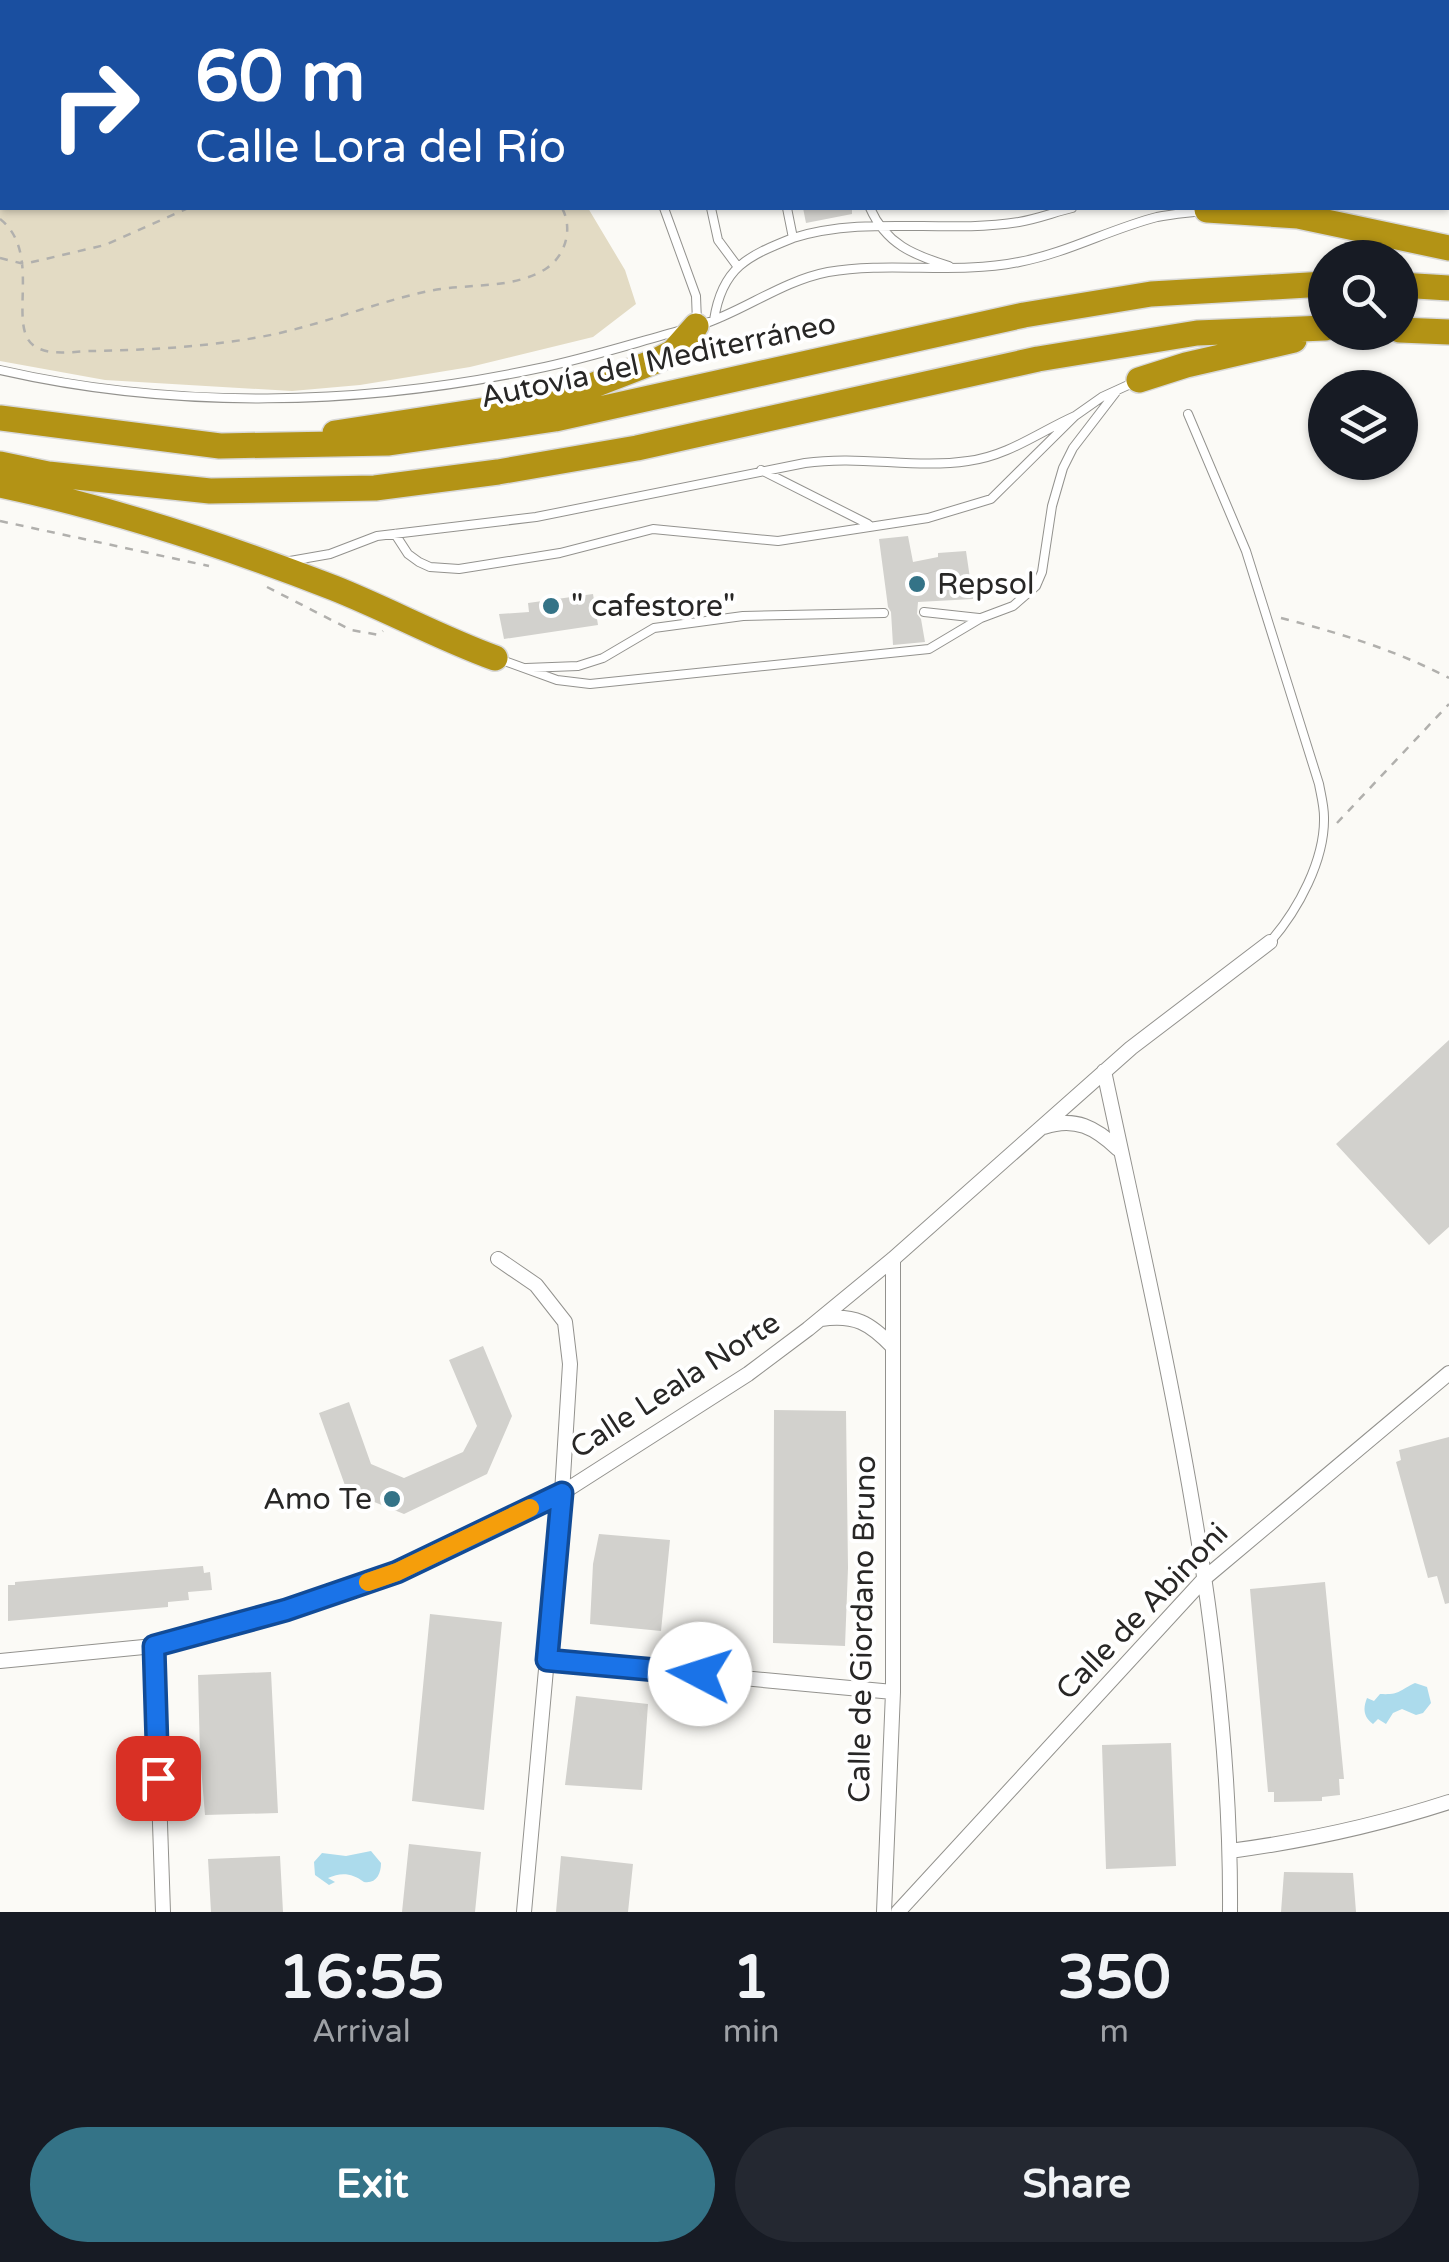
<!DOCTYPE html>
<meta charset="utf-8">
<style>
:root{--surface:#171b24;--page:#242831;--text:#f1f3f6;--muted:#9ea1a6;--accent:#347387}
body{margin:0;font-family:"Varela Round",sans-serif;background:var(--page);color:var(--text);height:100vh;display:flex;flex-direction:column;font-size:38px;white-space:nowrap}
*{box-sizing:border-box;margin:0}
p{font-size:32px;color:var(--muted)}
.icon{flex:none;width:55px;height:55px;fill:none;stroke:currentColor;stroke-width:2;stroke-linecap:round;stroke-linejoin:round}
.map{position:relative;height:1912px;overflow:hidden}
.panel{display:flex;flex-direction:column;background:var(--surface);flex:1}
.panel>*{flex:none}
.banner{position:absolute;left:0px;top:0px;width:1450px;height:210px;box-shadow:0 2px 8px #0004;background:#1a4fa0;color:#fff;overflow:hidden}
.buttons{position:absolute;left:1308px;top:240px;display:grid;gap:20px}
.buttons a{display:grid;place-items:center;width:110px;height:110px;border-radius:50%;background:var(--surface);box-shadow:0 2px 8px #0004;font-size:50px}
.pin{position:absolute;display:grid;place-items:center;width:85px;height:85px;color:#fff;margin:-42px;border-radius:20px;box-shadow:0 5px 15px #0006}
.me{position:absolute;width:110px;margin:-55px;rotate:275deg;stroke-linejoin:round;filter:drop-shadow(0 0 8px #0008)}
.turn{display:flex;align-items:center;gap:35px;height:210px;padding:0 30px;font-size:45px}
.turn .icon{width:130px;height:130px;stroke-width:2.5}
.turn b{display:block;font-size:70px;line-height:85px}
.eta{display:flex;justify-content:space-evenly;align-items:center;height:170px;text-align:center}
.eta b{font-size:60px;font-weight:700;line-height:70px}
.cta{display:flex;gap:20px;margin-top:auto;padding:20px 30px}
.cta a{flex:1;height:115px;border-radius:60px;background:var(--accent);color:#fff;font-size:40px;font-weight:700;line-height:115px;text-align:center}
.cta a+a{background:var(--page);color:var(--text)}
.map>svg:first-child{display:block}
</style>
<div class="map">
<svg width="1449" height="1912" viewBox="0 0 1449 1912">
<rect width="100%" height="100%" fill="#fbfaf6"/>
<!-- green -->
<path fill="#e3dbc4" d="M0 0H562L2 2V208H588L625 270 636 304 593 337 470 367 360 385 292 391 105 380 0 361Z"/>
<!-- water -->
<path fill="#acdbec" d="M1415 1683 1427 1687 1431 1703 1423 1713 1416 1715 1402 1709 1393 1713 1386 1724 1378 1719 1373 1724C1363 1717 1363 1708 1367 1698L1374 1701 1380 1694C1400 1695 1398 1691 1415 1683Z
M371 1851 381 1863C381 1874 376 1884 364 1882 352 1873 341 1872 328 1878L335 1882 329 1885 315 1875 314 1862 322 1853 346 1856Z"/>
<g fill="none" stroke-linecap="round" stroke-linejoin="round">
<!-- stream -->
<path stroke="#acdbec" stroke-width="5" d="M887 0 890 2"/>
</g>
<!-- building -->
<path fill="#d2d1cd" d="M803 208H852V214L806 223Z
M908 536 913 562 938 557V553L966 551 973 599 918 602 917 614 921 619 925 642 893 645 891 612 888 607 879 539Z
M593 594 598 625 504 639 499 614 529 612 528 603Z
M1449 1040V1227L1429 1245 1336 1144Z
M483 1346 512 1416 487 1474 404 1514 347 1491 319 1413 349 1402 371 1464 404 1478 463 1452 477 1426 449 1360Z
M774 1410 846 1411 848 1568 845 1646 773 1643Z
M1449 1437V1603L1445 1604 1437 1576 1428 1578 1396 1462 1401 1460 1399 1450Z
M599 1534 670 1540 661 1631 590 1624 593 1564Z
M203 1566 204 1573 210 1572 212 1590 188 1592 189 1600 168 1602V1607L8 1621V1585H15V1582Z
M1325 1582 1344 1779H1339L1340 1795 1322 1797V1801L1274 1802V1792H1268L1250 1589Z
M430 1614 502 1622 484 1810 412 1801Z
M271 1672 278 1813 205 1815 200 1755 198 1675Z
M576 1696 648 1704 642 1790 565 1785Z
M1171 1743 1176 1866 1106 1869 1102 1745Z
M409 1844 481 1852 475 1912H402Z
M280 1856 283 1912H211L208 1859Z
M561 1856 633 1864 628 1912H556Z
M1284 1872 1353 1873 1356 1912H1281Z"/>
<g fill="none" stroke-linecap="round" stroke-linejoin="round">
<defs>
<path id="service" d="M685 0 741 2
M651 2 663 0
M664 208 696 296 697 322
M711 208 718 240 738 267
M870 208C886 244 913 255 949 266
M793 238C867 215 944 234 1019 222 1037 219 1055 212 1072 208
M714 320C722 267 748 256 793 238L787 208
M701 325C744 311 782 281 828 272 890 261 956 275 1019 262 1067 253 1110 229 1157 217 1172 214 1187 213 1202 211
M0 370C175 410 360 406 535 369 585 359 634 343 682 330
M1188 414 1246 551 1319 784C1321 795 1324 806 1324 817 1325 860 1298 910 1270 942
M761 470 868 524
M395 534 408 554 419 562 430 567 459 569 560 553 653 529 778 541 928 518 991 499 1075 416 1102 397 1137 381
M290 561 330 554 377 536 536 517 805 463C860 455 915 469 968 461 1008 456 1039 432 1075 416
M924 612 979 618
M499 659 557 680 590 684 929 649 981 618 1013 606 1036 586 1042 572 1052 506 1063 468 1073 448 1116 392
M526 668 578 666 603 658 654 628 743 616 884 613"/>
<path id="minor" d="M1104 1071C1163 1349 1232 1627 1230 1912
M1044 1127C1075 1116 1096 1128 1118 1149
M498 1259 536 1285 565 1322 570 1364 562 1493 524 1912
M821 1319C855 1314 870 1323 893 1347
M154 1646 163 1912
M547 1660 893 1692
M0 1661 154 1646 286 1609 397 1572 562 1493 748 1374 808 1329 893 1259 1131 1048 1270 942
M1230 1851C1305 1841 1378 1825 1449 1802
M884 1912 893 1692V1259
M898 1912 1206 1577 1449 1373"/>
<path id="motorway" d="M1207 210 1298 216 1449 248
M1400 285 1449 288
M1400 330 1449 332
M1139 380 1186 365 1294 340
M0 418 220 446 389 443 555 419 1024 315 1151 294 1325 284
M335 433 558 399 656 361 673 352 696 326
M0 464 48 474 210 491 375 488 498 472 637 448 1038 359 1197 333 1325 328
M0 485C114 509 226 546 334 588 389 610 440 638 495 658"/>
</defs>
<!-- service casing -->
<use href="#service" stroke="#93928e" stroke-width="10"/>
<!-- minor casing -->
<use href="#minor" stroke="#93928e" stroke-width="16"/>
<!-- motorway casing -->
<use href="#motorway" stroke="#d8d8d8" stroke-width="28"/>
<!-- path -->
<path stroke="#b1b0ad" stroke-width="2.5" stroke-dasharray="8 8" stroke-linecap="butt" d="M1201 0 1205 2
M1242 0 1248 2
M1282 0 1292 2
M1331 0 1332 2
M516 2 517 0
M1261 2 1269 0
M1448 71 1449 72
M0 219C43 253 7 324 33 345 48 357 75 351 93 351 148 350 205 347 260 337 317 327 372 303 429 291 467 283 514 290 547 268 566 255 573 228 562 208
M0 258 24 264 105 245 188 208
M0 521 209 566
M267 587 351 630 379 635 383 631
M1281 618C1340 633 1395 650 1449 678
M1337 823 1449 704"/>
<!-- service -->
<use href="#service" stroke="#fff" stroke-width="8"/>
<!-- minor -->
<use href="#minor" stroke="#fff" stroke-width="14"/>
<!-- motorway -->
<use href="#motorway" stroke="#b39315" stroke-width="25"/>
</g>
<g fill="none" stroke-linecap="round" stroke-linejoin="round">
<defs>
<path id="route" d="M158 1778 154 1646 286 1610 397 1572 562 1493 547 1660 700 1674"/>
</defs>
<!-- route casing -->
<use href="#route" stroke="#114b97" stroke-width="25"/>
<!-- route -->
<use href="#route" stroke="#1a73e8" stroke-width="18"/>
<!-- slow -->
<path stroke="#f59e0b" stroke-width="18" d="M368 1582 397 1572 530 1508"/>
</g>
<!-- markers -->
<g fill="#347387" stroke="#fff" stroke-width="4">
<circle cx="917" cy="584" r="10"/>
<circle cx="551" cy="606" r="10"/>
<circle cx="392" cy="1499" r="10"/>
</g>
<g text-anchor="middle" stroke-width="8" stroke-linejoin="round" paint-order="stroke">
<!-- street labels -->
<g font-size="30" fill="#282726" stroke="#fff">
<text transform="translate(658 360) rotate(-12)" y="10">Autovía del Mediterráneo</text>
<text transform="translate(675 1385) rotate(-33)" y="10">Calle Leala Norte</text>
<text transform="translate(1142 1611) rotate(-46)" y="10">Calle de Abinoni</text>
<text transform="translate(862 1629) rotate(-89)" y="10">Calle de Giordano Bruno</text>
</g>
<!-- poi labels -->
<g font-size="30" fill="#282726" stroke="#fff" text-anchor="start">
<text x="937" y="594">Repsol</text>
<text x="571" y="616">" cafestore"</text>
<text x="372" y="1509" text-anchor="end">Amo Te</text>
</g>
</g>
</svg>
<div class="buttons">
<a><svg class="icon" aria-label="search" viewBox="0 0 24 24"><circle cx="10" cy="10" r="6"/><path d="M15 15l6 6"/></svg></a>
<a><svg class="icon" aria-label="layers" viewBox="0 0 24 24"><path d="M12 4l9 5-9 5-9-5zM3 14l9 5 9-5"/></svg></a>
</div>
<div class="pin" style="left:158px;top:1778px;background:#d93025"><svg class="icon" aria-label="arrive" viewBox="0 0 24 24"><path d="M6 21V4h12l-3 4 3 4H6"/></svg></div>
<svg class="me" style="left:700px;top:1674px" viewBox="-20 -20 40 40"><circle r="19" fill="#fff"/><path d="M0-13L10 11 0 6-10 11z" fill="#1a73e8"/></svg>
<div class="banner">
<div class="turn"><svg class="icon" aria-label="right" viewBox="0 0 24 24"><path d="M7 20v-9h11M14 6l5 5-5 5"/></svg><div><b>60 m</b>Calle Lora del Río</div></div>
</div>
</div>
<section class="panel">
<div class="eta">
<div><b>16:55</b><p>Arrival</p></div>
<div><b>1</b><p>min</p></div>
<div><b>350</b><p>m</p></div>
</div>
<div class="cta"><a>Exit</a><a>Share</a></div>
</section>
